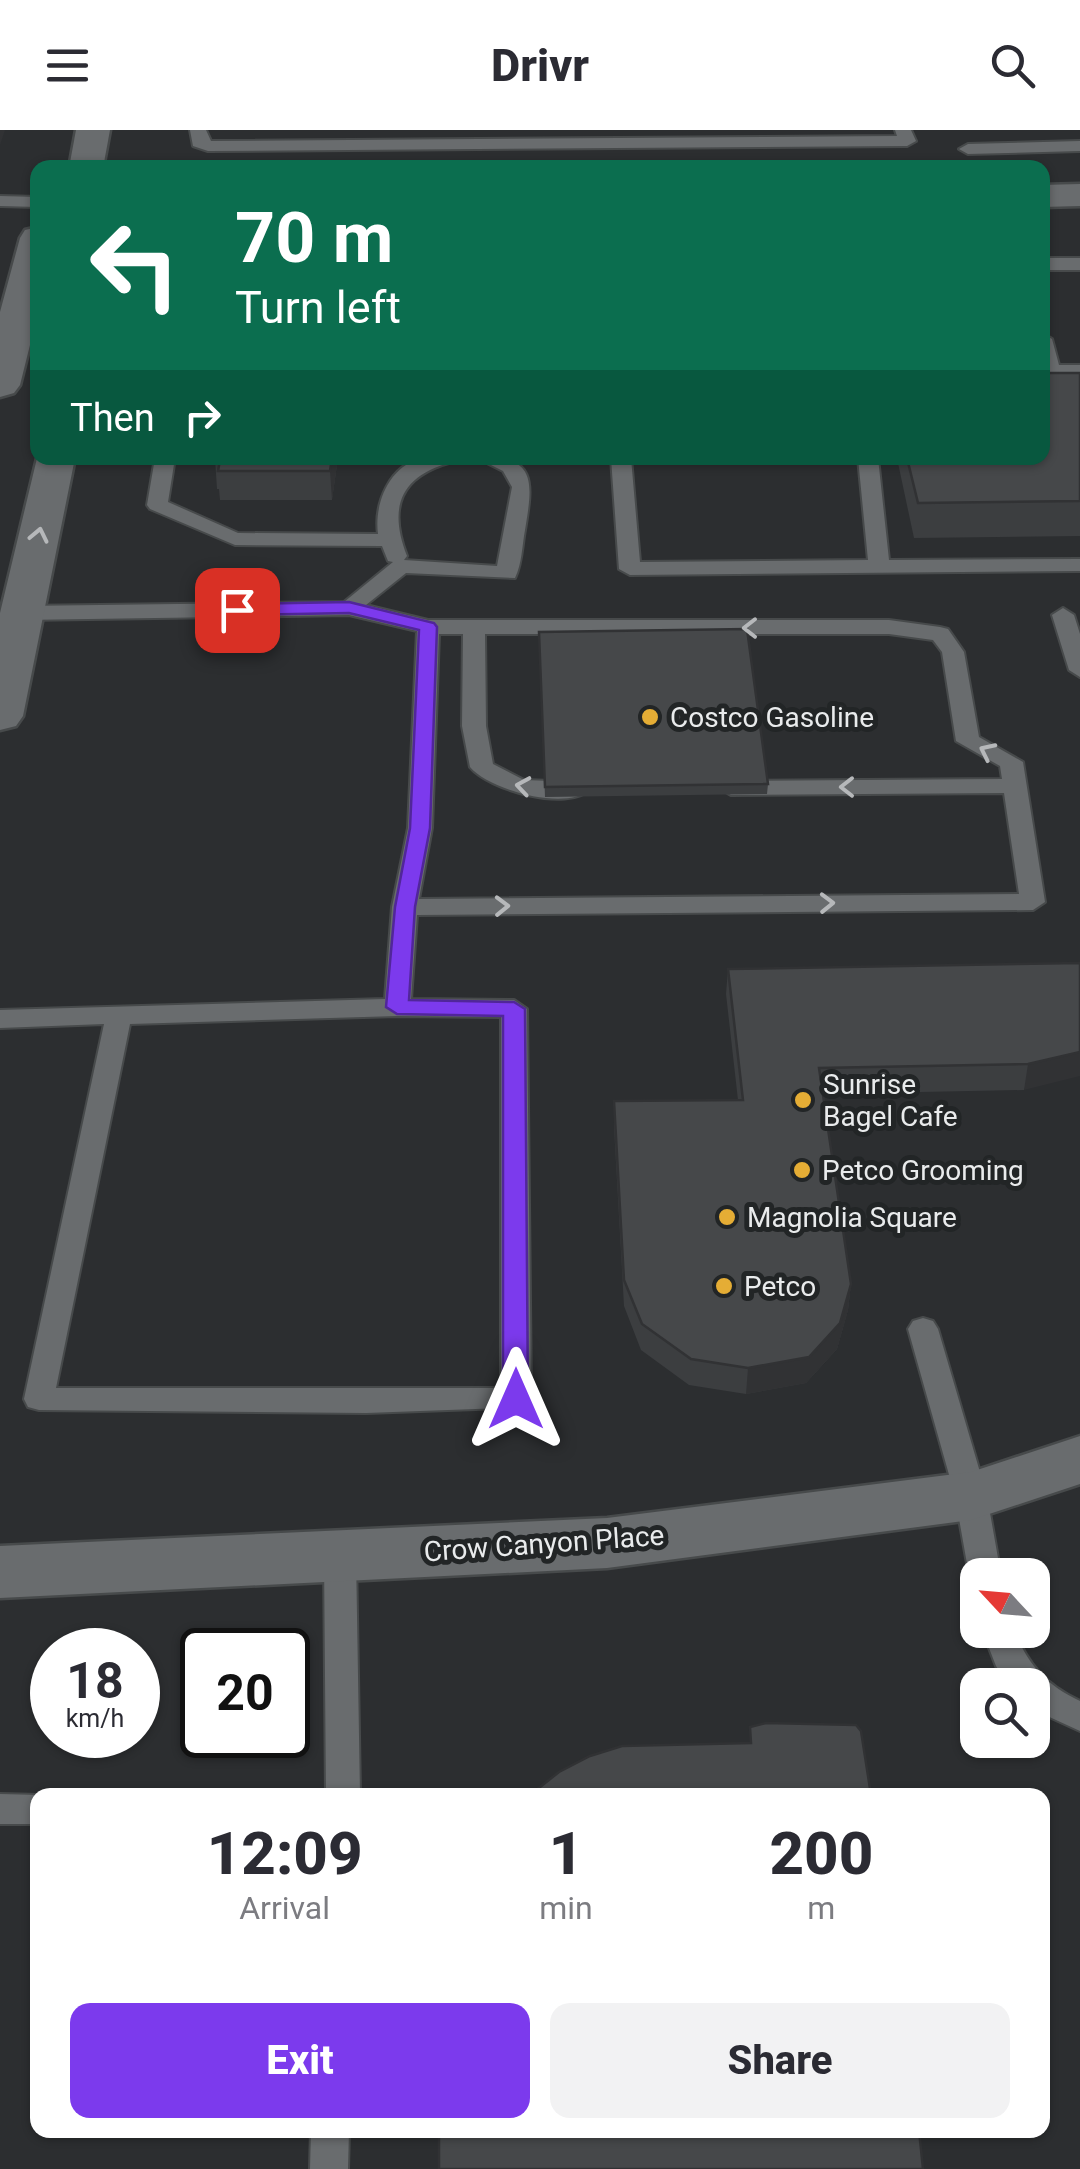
<!DOCTYPE html>
<style>
:root{--surface:#fff;--page:#f2f2f3;--text:#2b2b33;--muted:#7c7c81;--accent:#7c3aed}
body{margin:0;font-family:Roboto,sans-serif;background:var(--page);color:var(--text);height:100vh;display:flex;flex-direction:column;font-size:38px;white-space:nowrap}
*{box-sizing:border-box;margin:0}
p{font-size:32px;color:var(--muted)}
.icon{flex:none;width:55px;height:55px;fill:none;stroke:currentColor;stroke-width:2;stroke-linecap:round;stroke-linejoin:round}
.map{position:relative;flex:1;overflow:hidden}
.sheet{position:absolute;left:30px;top:1658px;width:1020px;height:350px;display:flex;flex-direction:column;background:var(--surface);border-radius:20px;box-shadow:0 2px 8px #0004}
.sheet>*{flex:none}
.hud{position:absolute;left:30px;top:30px;width:1020px;height:305px;border-radius:20px;box-shadow:0 2px 8px #0004;background:#0b6e4f;color:#fff;overflow:hidden}
.needle{width:65px;rotate:296deg}
.buttons{position:absolute;left:960px;top:1428px;display:grid;gap:20px}
.buttons a{display:grid;place-items:center;width:90px;height:90px;border-radius:20px;background:var(--surface);box-shadow:0 2px 8px #0004;font-size:50px}
.speed{position:absolute;left:30px;top:1498px;display:flex;gap:20px;font-size:50px;font-weight:700;text-align:center}
.speed>*{display:grid;place-content:center;width:130px;height:130px;border-radius:50%;background:var(--surface);box-shadow:0 2px 8px #0004;line-height:1}
.speed small{font-size:25px;font-weight:400}
.speed .limit{border:5px solid #111;border-radius:15px;background:#fff;color:#111}
.pin{position:absolute;display:grid;place-items:center;width:85px;height:85px;color:#fff;margin:-42px;border-radius:20px;box-shadow:0 5px 15px #0006}
.me{position:absolute;width:110px;margin:-55px;rotate:0deg;stroke-linejoin:round;filter:drop-shadow(0 0 8px #0008)}
.turn{display:flex;align-items:center;gap:35px;height:210px;padding:0 40px;font-size:45px}
.turn .icon{width:130px;height:130px;stroke-width:2.5}
.turn b{display:block;font-size:70px;line-height:85px}
.then{display:flex;align-items:center;height:95px;padding:0 40px;background:#0003;gap:20px;font-size:38px}
.eta{display:flex;justify-content:space-evenly;align-items:center;height:170px;text-align:center}
.eta b{font-size:60px;font-weight:800;line-height:70px}
.cta{display:flex;gap:20px;margin-top:auto;padding:20px 40px}
.cta a{flex:1;height:115px;border-radius:20px;background:var(--accent);color:#fff;font-size:40px;font-weight:800;line-height:115px;text-align:center}
.cta a+a{background:var(--page);color:var(--text)}
header{display:flex;justify-content:space-between;align-items:center;height:130px;padding:0 40px;background:var(--surface);font-size:45px;font-weight:800}
.map>svg:first-child{display:block}
</style>
<header><svg class="icon" aria-label="menu" viewBox="0 0 24 24"><path d="M4 6h16M4 12h16M4 18h16"/></svg>Drivr<svg class="icon" aria-label="search" viewBox="0 0 24 24"><circle cx="10" cy="10" r="6"/><path d="M15 15l6 6"/></svg></header>
<div class="map">
<svg width="1080" height="2039" viewBox="0 0 1080 2039">
<rect width="100%" height="100%" fill="#2c2e30"/>
<g fill="none" stroke-linecap="round" stroke-linejoin="round">
<defs>
<path id="lane" d="M190 0H206L211 11 897 6 895 0H911L916 11 907 16 208 21 193 16Z
M1080 11V21L968 24 959 19 968 14Z
M0 66 38 67V77L0 76Z
M1042 128H1080V140H1042Z
M1042 203 1052 209 1059 235H1080V247H1042Z
M155 328H175L168 372 238 403 378 404C374 374 389 335 423 328 432 326 445 328 455 328L452 332C400 346 388 377 407 426L404 430 497 436 512 357 503 341 477 328C537 324 533 352 525 400 522 416 522 434 515 448L406 443 366 475 428 490H889L940 497 948 499 964 522 979 607 1023 632 1045 772 1033 780 417 785 411 869 514 870 527 879 531 1269 527 1277 366 1283 39 1280 28 1277 24 1269 104 894 0 898V880L385 869 392 777 408 698 417 501 349 485 22 490 11 483 22 476 344 472 393 432 388 431 382 416 235 415 150 379 147 375ZM439 504H463L462 596 470 637C489 660 568 682 590 659L578 652 524 650 493 634 486 596 485 504H889L933 510 942 522 956 611 1000 636 1002 649 731 651 719 658 731 665 1004 663 1019 764 419 769 432 698ZM397 886 501 887V1258H56L130 894Z
M611 328H631L640 432 868 430 858 328H878L889 430 1080 429V441L630 445 619 439Z
M1063 478 1074 485 1080 504V547L1069 540 1052 485Z
M923 1188 933 1191 938 1199 987 1366 1001 1445H978V1455L969 1445 955 1366 908 1199 913 1191Z
M340 1413 351 1417 356 1426 360 1665H326L324 1426 329 1417Z
M982 1500H1014C1028 1535 1046 1555 1080 1571V1601L1032 1579V1555H1009L996 1536Z
M0 1664 40 1665 38 1694H0Z
M311 2000H349L348 2039H310Z"/>
<path id="street" d="M76 0H110L103 38H69Z"/>
<path id="secondary" d="M1080 54V76L1042 77V55Z
M38 97V183L20 255 14 263 0 267V182L20 108 25 100Z
M38 324V328H75L23 586 16 596 0 600V483Z
M1080 1306V1354L971 1390 607 1438 0 1468V1416L607 1388 971 1342Z"/>
</defs>
<!-- lane casing -->
<use href="#lane" stroke="#474a4b" stroke-width="4"/>
<!-- street casing -->
<use href="#street" stroke="#474a4b" stroke-width="5"/>
<!-- secondary casing -->
<use href="#secondary" stroke="#474a4b" stroke-width="5"/>
<!-- lane -->
<use href="#lane" fill="#696c6e" fill-rule="evenodd"/>
<!-- street -->
<use href="#street" fill="#696c6e" fill-rule="evenodd"/>
<!-- secondary -->
<use href="#secondary" fill="#696c6e" fill-rule="evenodd"/>
</g>
<!-- wall -->
<path fill="#3c3e40" d="M1080 243V406L914 408 898 333V328H1042Z
M215 328H338L332 370H220L219 359H217Z
M539 502 768 654 767 664 545 667Z
M1080 833 1024 960 823 964 851 1154 848 1180 837 1219 806 1253 746 1264 689 1255 641 1220 624 1176 614 997V971L738 970 726 864 728 839Z"/>
<!-- shaded-wall -->
<path fill="#313234" d="M0 0H5L0 15Z
M332 328H338L332 370 330 341Z
M1080 922V946L1024 960 1028 934Z
M851 1154 848 1180 837 1219 806 1253 746 1264 748 1238Z"/>
<!-- building -->
<path fill="#46484a" stroke="#313234" stroke-width="2.5" d="M1042 243H1080V371L918 373 907 328H1042Z
M215 328H332L330 341H218L220 330H214Z
M747 499 768 654 545 657 539 502Z
M1080 833V922L1028 934 819 938 851 1154 840 1193 809 1227 748 1238 691 1229 642 1194 624 1150 614 971 743 970 728 839Z
M766 1593 856 1595 861 1601 871 1665H530L559 1642 590 1626 622 1616 751 1613 750 1597Z
M439 2000H919L923 2039H439Z"/>
<!-- one-way arrows -->
<defs><path id="oneway-chevron" d="M-2-3.5L2.5 0L-2 3.5" fill="none" stroke-width="1.6" stroke-linecap="round" stroke-linejoin="round" transform="scale(2.5)"/></defs>
<g stroke="#b6b8ba">
<use href="#oneway-chevron" transform="translate(39 405) rotate(-78)"/>
<use href="#oneway-chevron" transform="translate(750 498) rotate(180)"/>
<use href="#oneway-chevron" transform="translate(987 621) rotate(-154)"/>
<use href="#oneway-chevron" transform="translate(523 656) rotate(-171)"/>
<use href="#oneway-chevron" transform="translate(847 657) rotate(180)"/>
<use href="#oneway-chevron" transform="translate(827 773) rotate(-1)"/>
<use href="#oneway-chevron" transform="translate(502 776) rotate(-1)"/>
</g>
<!-- route -->
<path fill="#7c3aed" stroke="#51269a" stroke-width="2.5" d="M349 472 434 493 437 497 430 698 415 777 409 870 514 872 525 879 528 1269 525 1275H507L503 1269V886L397 884 386 877 395 777 410 698 419 500 349 483 237 485 228 480 237 474Z"/>
<!-- markers -->
<g fill="#e5ad35" stroke="#222526" stroke-width="4">
<circle cx="650" cy="587" r="10"/>
<circle cx="803" cy="970" r="10"/>
<circle cx="802" cy="1040" r="10"/>
<circle cx="727" cy="1087" r="10"/>
<circle cx="724" cy="1156" r="10"/>
</g>
<g text-anchor="middle" stroke-width="10" stroke-linejoin="round" paint-order="stroke">
<!-- poi labels -->
<g font-size="28" fill="#e9ebec" stroke="#222526" text-anchor="start">
<text x="670" y="597">Costco Gasoline</text>
<text x="823" y="964">Sunrise<tspan x="823" dy="32">Bagel Cafe</tspan></text>
<text x="822" y="1050">Petco Grooming</text>
<text x="747" y="1097">Magnolia Square</text>
<text x="744" y="1166">Petco</text>
</g>
<!-- street labels -->
<g font-size="28" fill="#e9ebec" stroke="#222526">
<text transform="translate(544 1413) rotate(-4)" y="10">Crow Canyon Place</text>
</g>
</g>
</svg>
<div class="buttons">
<a><svg class="needle" viewBox="-14 -14 28 28"><path d="M0-13l5 13h-10z" fill="#e53935"/><path d="M0 13l5-13h-10z" fill="#7c7c81"/></svg></a>
<a><svg class="icon" aria-label="search" viewBox="0 0 24 24"><circle cx="10" cy="10" r="6"/><path d="M15 15l6 6"/></svg></a>
</div>
<div class="speed"><div>18<small>km/h</small></div><div class="limit">20</div></div>
<div class="pin" style="left:237px;top:480px;background:#d93025"><svg class="icon" aria-label="arrive" viewBox="0 0 24 24"><path d="M6 21V4h12l-3 4 3 4H6"/></svg></div>
<svg class="me" style="left:516px;top:1269px" viewBox="-20 -20 40 40"><path d="M0-17L14 15 0 8-14 15z" fill="#7c3aed" stroke="#fff" stroke-width="4"/></svg>
<div class="hud">
<div class="turn"><svg class="icon" aria-label="left" viewBox="0 0 24 24"><path d="M17 20v-9H6M10 6l-5 5 5 5"/></svg><div><b>70 m</b>Turn left</div></div>
<div class="then">Then<svg class="icon" aria-label="right" viewBox="0 0 24 24"><path d="M7 20v-9h11M14 6l5 5-5 5"/></svg></div>
</div>
<section class="sheet">
<div class="eta">
<div><b>12:09</b><p>Arrival</p></div>
<div><b>1</b><p>min</p></div>
<div><b>200</b><p>m</p></div>
</div>
<div class="cta"><a>Exit</a><a>Share</a></div>
</section>
</div>
